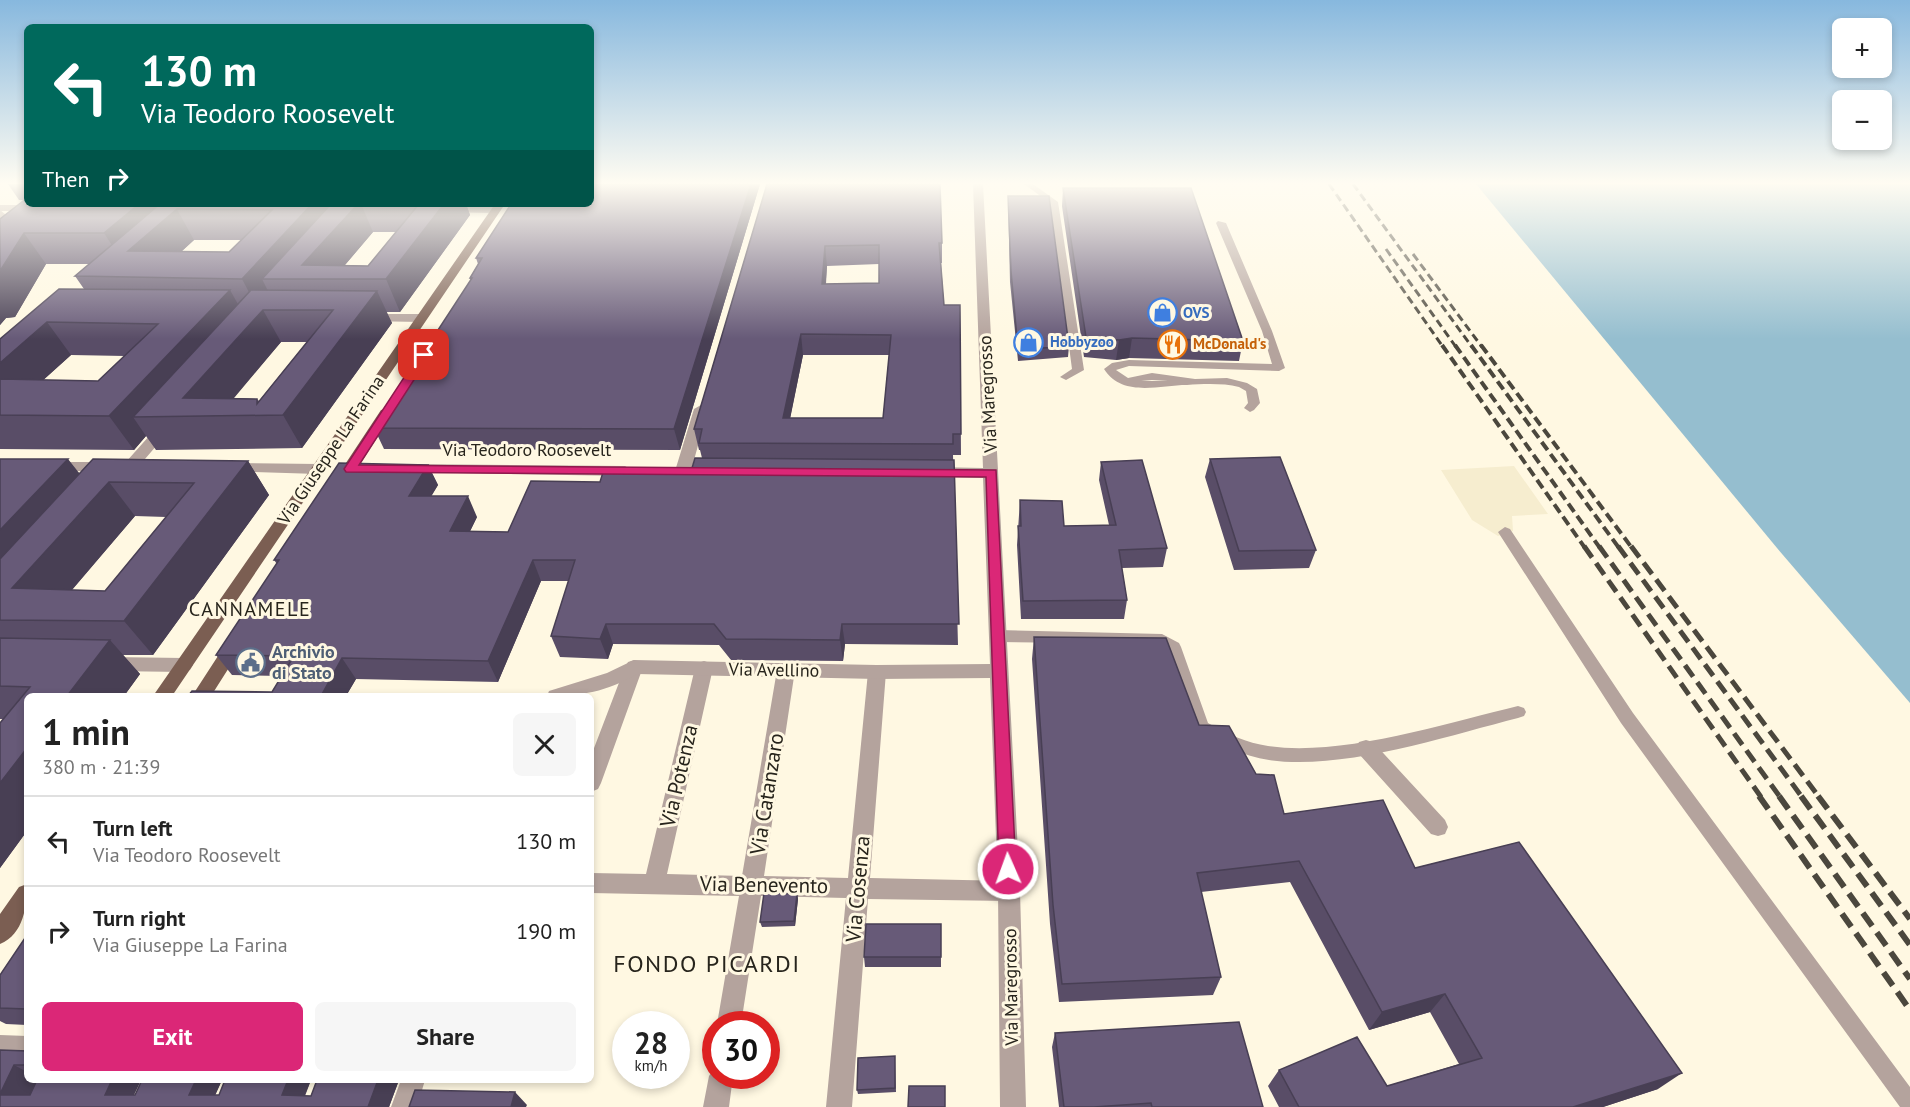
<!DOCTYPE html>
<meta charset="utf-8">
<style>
:root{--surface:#fff;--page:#f6f6f6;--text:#222;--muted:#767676;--line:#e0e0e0;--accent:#db2777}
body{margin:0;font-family:"PT Sans",sans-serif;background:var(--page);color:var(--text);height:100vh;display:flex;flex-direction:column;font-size:22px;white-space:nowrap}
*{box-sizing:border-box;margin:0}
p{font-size:20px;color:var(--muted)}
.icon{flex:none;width:33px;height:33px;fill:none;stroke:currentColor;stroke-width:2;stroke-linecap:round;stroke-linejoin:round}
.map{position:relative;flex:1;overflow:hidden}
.sheet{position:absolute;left:24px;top:693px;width:570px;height:390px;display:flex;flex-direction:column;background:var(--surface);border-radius:9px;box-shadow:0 3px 9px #0003}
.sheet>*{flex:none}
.top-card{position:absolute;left:24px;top:24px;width:570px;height:183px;border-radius:9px;box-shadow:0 3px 9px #0003;background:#00695c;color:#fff;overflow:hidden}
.buttons{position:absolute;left:1832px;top:18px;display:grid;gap:12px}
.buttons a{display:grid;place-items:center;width:60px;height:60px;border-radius:9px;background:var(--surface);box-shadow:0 3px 9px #0003;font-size:30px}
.speed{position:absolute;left:612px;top:1011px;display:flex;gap:12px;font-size:30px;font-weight:700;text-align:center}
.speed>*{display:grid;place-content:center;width:78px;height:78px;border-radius:50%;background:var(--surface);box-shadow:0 3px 9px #0003;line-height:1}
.speed small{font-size:15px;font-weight:400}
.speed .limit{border:9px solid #d22;background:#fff;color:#111}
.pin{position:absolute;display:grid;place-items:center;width:51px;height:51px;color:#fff;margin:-26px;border-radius:12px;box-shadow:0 3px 9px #0006}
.me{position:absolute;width:66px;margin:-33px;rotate:358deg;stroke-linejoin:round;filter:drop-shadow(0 0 4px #0008)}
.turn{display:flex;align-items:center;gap:21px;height:126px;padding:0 18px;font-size:27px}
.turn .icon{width:78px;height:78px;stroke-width:2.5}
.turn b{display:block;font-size:42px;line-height:51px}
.then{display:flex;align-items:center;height:57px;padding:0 18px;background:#0003;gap:12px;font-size:22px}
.round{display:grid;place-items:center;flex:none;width:63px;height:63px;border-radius:9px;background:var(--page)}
.overview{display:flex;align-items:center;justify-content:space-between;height:102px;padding:0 18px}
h1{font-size:36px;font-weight:700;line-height:45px}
.action{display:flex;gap:12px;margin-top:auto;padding:12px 18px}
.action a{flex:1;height:69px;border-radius:9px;background:var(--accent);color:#fff;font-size:24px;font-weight:700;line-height:69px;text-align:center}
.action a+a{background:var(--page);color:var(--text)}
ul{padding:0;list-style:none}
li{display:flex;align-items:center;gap:18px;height:90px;padding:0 18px;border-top:2px solid var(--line)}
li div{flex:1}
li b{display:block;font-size:22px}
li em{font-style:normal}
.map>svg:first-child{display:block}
</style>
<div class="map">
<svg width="1910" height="1107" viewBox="0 0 1910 1107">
<rect width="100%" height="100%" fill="#fff8e2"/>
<!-- built -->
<path fill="#f6edcf" d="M1514 466 1548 514 1512 516 1513 531 1498 536 1472 520 1441 470Z"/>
<!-- water -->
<path fill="#95becf" d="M1476 184H1910V703L1777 548Z"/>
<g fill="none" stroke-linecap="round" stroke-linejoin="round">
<!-- service -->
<path fill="#b4a39d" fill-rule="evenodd" d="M1024 184H1033L1058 202 1084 370 1066 380 1060 377 1072 369 1050 203Z
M0 210 15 222 17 230 0 244V236L7 229V225L0 218Z
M1218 221 1226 223 1272 331 1285 368 1279 371 1129 366 1116 370 1128 378 1152 373 1195 379 1227 378 1247 383 1257 389 1260 403 1254 410 1250 412 1244 408 1248 403 1246 391 1239 387C1223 383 1203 384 1187 385 1159 385 1123 398 1104 369L1112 363 1129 360 1272 364 1262 331 1216 223ZM1152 380 1168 381H1141Z
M1505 527 1510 529 1633 713 1910 1087V1107H1900L1621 723 1498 532Z
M998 630 1162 634 1179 643 1181 647 1208 723C1227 734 1247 743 1268 746 1341 757 1447 723 1518 706L1524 708 1526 712 1524 716 1518 718C1447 736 1342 771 1269 760 1244 756 1218 745 1196 732L1168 651 1155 644 998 642 993 640 991 636 993 632Z"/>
<!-- pedestrian -->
<path fill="#b4a39d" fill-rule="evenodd" d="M634 660 640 662 643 667 601 783 598 789 591 792V756L625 667 628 662Z
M704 661 710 663 713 668 667 874 742 876 777 670 780 665 786 663 792 665 795 670 764 876 848 878 868 672 871 667 877 665 883 667 886 672 870 878 1009 881 1017 884 1020 891 1017 898 1009 901 868 899 852 1107H826L846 898 761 896 741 1024H717L739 896 591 893V873L646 874 695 668 698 663Z
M716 1066V1076H733L729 1107H703L709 1076Z"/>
<!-- minor -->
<path fill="#b4a39d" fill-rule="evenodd" d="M973 184H983L1020 891 1026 1107H1000L998 891 990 678 877 679 637 674C606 692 582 696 547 696L549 691 607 673 634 660 877 665 990 664 983 478 933 477 925 472 933 467 983 468Z
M0 205H35L41 208 35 211H0Z
M445 207H495L501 210 495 213 441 212V208Z
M369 314H421L427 318 421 322 364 321 363 318Z
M701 405 708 409 691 471 688 474H678L675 471 694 409Z
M164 423 169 425 171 428 169 431 127 480H117L114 476 117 472 159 425Z
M52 462H107L115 467 107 472 47 470 44 467Z
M232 463 318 464 326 469 318 474 227 471 224 468 227 465Z
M408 464 625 466 633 471 625 476 403 472 400 469 403 466Z
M109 657 184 658 190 660 193 665 190 670 184 672 109 671 103 669 100 664 103 659Z
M1366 740 1373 742 1445 820 1448 827 1445 834 1438 836 1431 834 1359 754 1356 748 1359 742Z
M0 1035 27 1036V1060L0 1059Z
M401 1080H425L417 1107H391Z"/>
<!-- primary -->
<path fill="#7b5e52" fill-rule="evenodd" d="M495 204H505L172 696H153Z
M386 409 393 413 346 486H336L333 482 336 478 381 410Z
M235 637 241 639 244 644 211 696H192L229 639Z
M27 884C27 906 24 934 0 944V914L19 887Z"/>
<!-- rail-far3 -->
<path stroke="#4b473d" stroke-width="3" stroke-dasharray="8 4.5" stroke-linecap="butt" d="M1329 184 1443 347
M1353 184 1472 347
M1386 249 1456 347
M1413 254 1482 347"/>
<!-- rail-far2 -->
<path stroke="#4b473d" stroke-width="4" stroke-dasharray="10 5" stroke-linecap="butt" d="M1442 345 1585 548
M1455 345 1600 548
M1471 345 1619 548
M1481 345 1632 548"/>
<!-- rail-far1 -->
<path stroke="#4b473d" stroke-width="5" stroke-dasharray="14 7" stroke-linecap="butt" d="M1584 546 1761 797
M1599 546 1780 797
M1618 546 1802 797
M1631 546 1819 797"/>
<!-- rail -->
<path stroke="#4b473d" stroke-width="6" stroke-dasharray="16 8" stroke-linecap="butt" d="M1759 796 1910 1010
M1779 796 1910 979
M1801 796 1910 945
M1818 796 1910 919"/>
</g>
<!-- wall -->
<path fill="#594d67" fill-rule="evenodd" d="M8 184H27V204H466L470 215 400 312H386L392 323 302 448 156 450 146 436 134 450 0 449V339L84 289 75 276 89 264H46L15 317 6 318 0 325V219L25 200H19ZM373 232H396L368 266 345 265ZM194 240H241L229 252H181ZM281 342H307L259 401 257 399 233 398ZM71 355 125 356 98 381 43 380Z
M591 184H760L680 450 384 449 374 428 471 281 470 278 478 264 476 258Z
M767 184 942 243V263H941L944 305H960L961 455H953L958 645 845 644 843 661 731 660 719 645 613 644 608 659 560 657 551 636 569 581H541L498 682 356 679 346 696 272 692 282 676 232 675 216 655 277 564 274 560 428 465 438 485 431 496 477 517 470 531 508 532 600 482 692 468 702 458 700 450H699L694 429ZM879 264V283L826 284 827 266ZM803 355H889L883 418H790Z
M1063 188 1243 341 1239 361 1129 358 1116 360 1084 357 1062 206Z
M1008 196 1069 346 1068 357 1018 361 1010 282Z
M0 459 80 473 248 461 269 495 153 655H123L140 674 124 696H27V831L0 868V723L3 719H0ZM135 516 166 517 105 591 72 590Z
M1210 459 1316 550 1309 568 1234 570 1205 477Z
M1101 462 1167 548 1163 567 1122 568 1127 600 1124 619H1021L1017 545 1020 500 1064 526 1109 525 1099 480Z
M1034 637 1199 725 1256 774 1284 814 1415 868 1658 1089 1603 1107H1279L1268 1086 1279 1070 1387 1086 1459 1064 1430 1012 1369 1030 1290 882 1201 892 1221 977 1213 995 1059 1002 1050 924 1032 659Z
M797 894 798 899 795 926 762 927 760 922Z
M941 924V967H865L864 957Z
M27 935V1025L6 1024 0 1021V975Z
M1055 1033 1263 1107H1059L1052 1047Z
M0 1050 27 1051V1080H141L134 1095H135L142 1080H222L215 1095H219L225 1080H311L305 1096H311L317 1080H399L389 1107H0Z
M895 1061 896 1092 858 1094 857 1090Z"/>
<!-- shaded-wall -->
<path fill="#483f54" d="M751 184H760L680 450 674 429Z
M139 204H174L194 240 153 277 124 264 104 233Z
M312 204H339L262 279 271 297 259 311 242 279Z
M358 204H361L373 232 333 279 302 265Z
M444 204H466L470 215 400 312 386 279Z
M24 233 46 264 15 317 6 318 0 325V271Z
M825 246 827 266 824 304 822 284Z
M230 290 248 322 133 417 146 436 134 450 109 416Z
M377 291 392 323 302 448 283 415Z
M263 310 281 342 219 416 183 398Z
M47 322 71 355 8 412 0 402V363Z
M801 334 803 355 786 439 783 418Z
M1132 338 1129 358 1116 360 1119 340Z
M68 459 95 493 0 599V530Z
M248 461 269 495 153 655 124 621Z
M428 465 438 485 419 517 409 496Z
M109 482 135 516 46 620 12 588Z
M468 496 477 517 460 552 450 531Z
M533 560 541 581 498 682 488 661Z
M606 624 613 644 608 659 600 639Z
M842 624 845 644 843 661 840 640Z
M110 640 140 674 124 696H67Z
M342 658 356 679 346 696H321Z
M27 748V831L0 868V783Z
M797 894 798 899 795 926 794 921Z
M1445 994 1430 1012 1369 1030 1382 1012Z
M14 1065 27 1072V1080H39L25 1107 0 1096V1094Z
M1682 1073 1658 1089 1603 1107H1573Z
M112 1080H141L128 1107 105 1095Z
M196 1080H222L210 1107 189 1095Z
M288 1080H311L300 1107 282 1095Z
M378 1080H399L389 1107H368Z
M515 1092 527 1105 526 1107H511Z"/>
<!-- building -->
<path fill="#675a78" stroke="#483f54" stroke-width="1.5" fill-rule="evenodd" d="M591 184H751L674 429 374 428 472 278H470L482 258H476L511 204H591Z
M767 184H940L942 243H939L944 305H960L961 434H953V444L699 443 702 429H694ZM879 245V283L822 284 825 246ZM801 334 891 335 883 418H783Z
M1063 188H1191L1243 341 1132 338 1119 340 1086 337Z
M1008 196H1049L1069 346 1018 350 1011 271Z
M27 198V204H139L104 233H24L0 271V219Z
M160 204H312L242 279 75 276ZM177 209 272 210 229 252 128 251Z
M331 204H358L302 265 368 266 419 204H444L386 279H262Z
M59 289 230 290 109 416 0 415V379L98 381 158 324 47 322 0 363V339Z
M251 290 377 291 283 415 133 417ZM263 310H333L257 404V399L183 398Z
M1280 457 1316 550 1239 551 1210 459Z
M695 458 954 460 959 624H842L840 640 726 639 714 624H606L600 639 551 636 575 560H533L488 661 342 658 321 696H330H188L192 691 272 692 294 656 216 655 279 560H274L339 463 428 465 409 496H468L450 531 508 532 531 481 600 482 604 469 692 468Z
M0 459H68L0 530Z
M93 459 248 461 124 621 0 620V559ZM109 482 194 483 105 591 12 588Z
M1142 460 1167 548 1119 550 1127 600 1023 601 1018 526H1021L1020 500 1062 501 1064 526 1116 525 1101 462Z
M1034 637 1166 638 1199 725 1229 726 1256 774 1274 775 1284 814 1383 800 1415 868 1519 842 1682 1073 1573 1107H1299L1279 1070 1357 1037 1387 1086 1482 1058 1445 994 1382 1012 1299 861 1197 873 1221 977 1062 984 1053 905Z
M0 638 110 640 67 696H27V748L0 783V723L30 687 0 686Z
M764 893 797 894 794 921 760 922Z
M866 924H941V957H864Z
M27 935V1009L0 1008V975Z
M1239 1022 1263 1107H1152L1151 1103 1094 1107H1064L1055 1033Z
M0 1050 27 1051V1065H14L0 1094Z
M895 1056V1088L857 1090 858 1058Z
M37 1080H112L105 1095H135L142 1080H196L189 1095H219L225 1080H288L282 1095 311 1096 317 1080H378L368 1107H0V1095H30Z
M909 1086H945V1107H908Z
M415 1090 515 1092 511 1107H409Z"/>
<!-- sky -->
<linearGradient id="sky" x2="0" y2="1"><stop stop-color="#87b8de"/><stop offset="0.54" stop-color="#fffcf2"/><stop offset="1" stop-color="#fffcf2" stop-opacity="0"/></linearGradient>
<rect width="1910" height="339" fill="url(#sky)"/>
<!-- route -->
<path fill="#db2777" stroke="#8e194d" stroke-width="1.5" d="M420 353 430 355 359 465 996 470 1016 869 1014 875 1008 877 1001 875 999 869 986 477 346 472 344 469Z"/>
<!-- icons -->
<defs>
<symbol id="shop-ring" viewBox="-11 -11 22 22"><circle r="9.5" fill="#fff8e2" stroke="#3f7fe0" stroke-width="1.5"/><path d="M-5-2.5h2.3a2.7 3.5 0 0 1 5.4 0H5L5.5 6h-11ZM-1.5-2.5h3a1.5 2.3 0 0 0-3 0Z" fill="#3f7fe0"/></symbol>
<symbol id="restaurant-ring" viewBox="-11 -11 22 22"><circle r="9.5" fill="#fff8e2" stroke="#e8710a" stroke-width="1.5"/><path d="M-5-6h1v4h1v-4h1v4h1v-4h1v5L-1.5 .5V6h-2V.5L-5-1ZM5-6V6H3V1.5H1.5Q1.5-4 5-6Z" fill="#e8710a"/></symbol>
<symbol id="civic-ring" viewBox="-11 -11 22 22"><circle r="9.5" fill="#fff8e2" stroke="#5c6f8a" stroke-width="1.5"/><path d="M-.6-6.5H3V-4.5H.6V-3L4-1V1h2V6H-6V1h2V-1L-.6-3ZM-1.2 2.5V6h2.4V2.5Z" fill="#5c6f8a"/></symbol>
</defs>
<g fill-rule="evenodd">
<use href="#shop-ring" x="1146" y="296" width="33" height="33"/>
<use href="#shop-ring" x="1012" y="326" width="33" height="33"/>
<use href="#restaurant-ring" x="1156" y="328" width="33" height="33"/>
<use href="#civic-ring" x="234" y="646" width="33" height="33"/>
</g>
<g text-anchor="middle" stroke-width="6" stroke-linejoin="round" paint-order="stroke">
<!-- far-shop labels -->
<g font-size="15" font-weight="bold" fill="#366cbe" stroke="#fff8e2" text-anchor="start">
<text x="1183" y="318">OVS</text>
<text x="1050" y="347">Hobbyzoo</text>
</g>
<!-- far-food labels -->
<g font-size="15" font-weight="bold" fill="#c56008" stroke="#fff8e2" text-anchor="start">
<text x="1193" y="349">McDonald's</text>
</g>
<!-- street labels -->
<g font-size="18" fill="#27241c" stroke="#fff8e2">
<text transform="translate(988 394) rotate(-93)" y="6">Via Maregrosso</text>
<text transform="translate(331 450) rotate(-56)" y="6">Via Giuseppe La Farina</text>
<text x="527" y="456">Via Teodoro Roosevelt</text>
<text transform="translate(774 670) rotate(1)" y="6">Via Avellino</text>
<text transform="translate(1011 987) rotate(-91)" y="6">Via Maregrosso</text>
</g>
<!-- service labels -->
<g font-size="18" font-weight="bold" fill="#4e5e75" stroke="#fff8e2" text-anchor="start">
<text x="272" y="658">Archivio<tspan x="272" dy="21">di Stato</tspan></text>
</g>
<!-- neighbourhood labels -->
<g font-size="20" letter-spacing="1.5" fill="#27241c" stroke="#fff8e2">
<text x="250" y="616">CANNAMELE</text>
</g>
<!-- near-street labels -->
<g font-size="21" fill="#27241c" stroke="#fff8e2">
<text transform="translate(679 776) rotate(-77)" y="7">Via Potenza</text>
<text transform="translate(767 794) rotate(-81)" y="7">Via Catanzaro</text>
<text transform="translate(764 885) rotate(1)" y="7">Via Benevento</text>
<text transform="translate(858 889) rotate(-85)" y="7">Via Cosenza</text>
</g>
<!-- near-neighbourhood labels -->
<g font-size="24" letter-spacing="1.5" fill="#27241c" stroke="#fff8e2">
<text x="707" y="972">FONDO PICARDI</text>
</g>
</g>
</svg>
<div class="buttons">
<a>+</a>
<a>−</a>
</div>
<div class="speed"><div>28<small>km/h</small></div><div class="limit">30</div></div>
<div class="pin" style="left:424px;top:355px;background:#d93025"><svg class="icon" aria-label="arrive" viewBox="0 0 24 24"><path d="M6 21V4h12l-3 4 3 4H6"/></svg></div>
<svg class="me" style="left:1008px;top:869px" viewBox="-20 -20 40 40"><circle r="17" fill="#db2777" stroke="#fff" stroke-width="3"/><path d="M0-11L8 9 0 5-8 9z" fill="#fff"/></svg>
<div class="top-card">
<div class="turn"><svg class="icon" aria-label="left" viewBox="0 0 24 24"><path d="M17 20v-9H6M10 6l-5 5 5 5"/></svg><div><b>130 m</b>Via Teodoro Roosevelt</div></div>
<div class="then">Then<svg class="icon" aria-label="right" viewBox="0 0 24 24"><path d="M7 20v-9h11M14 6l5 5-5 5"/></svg></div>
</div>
<section class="sheet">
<div class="overview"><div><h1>1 min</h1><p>380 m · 21:39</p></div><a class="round"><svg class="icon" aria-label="close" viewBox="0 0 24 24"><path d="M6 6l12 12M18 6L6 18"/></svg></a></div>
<ul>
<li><svg class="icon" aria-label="left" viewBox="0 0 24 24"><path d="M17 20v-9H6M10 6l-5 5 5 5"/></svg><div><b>Turn left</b><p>Via Teodoro Roosevelt</p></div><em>130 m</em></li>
<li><svg class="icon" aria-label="right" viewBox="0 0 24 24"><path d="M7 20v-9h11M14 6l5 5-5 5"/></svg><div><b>Turn right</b><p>Via Giuseppe La Farina</p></div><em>190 m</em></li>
</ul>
<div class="action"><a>Exit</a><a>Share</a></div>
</section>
</div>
